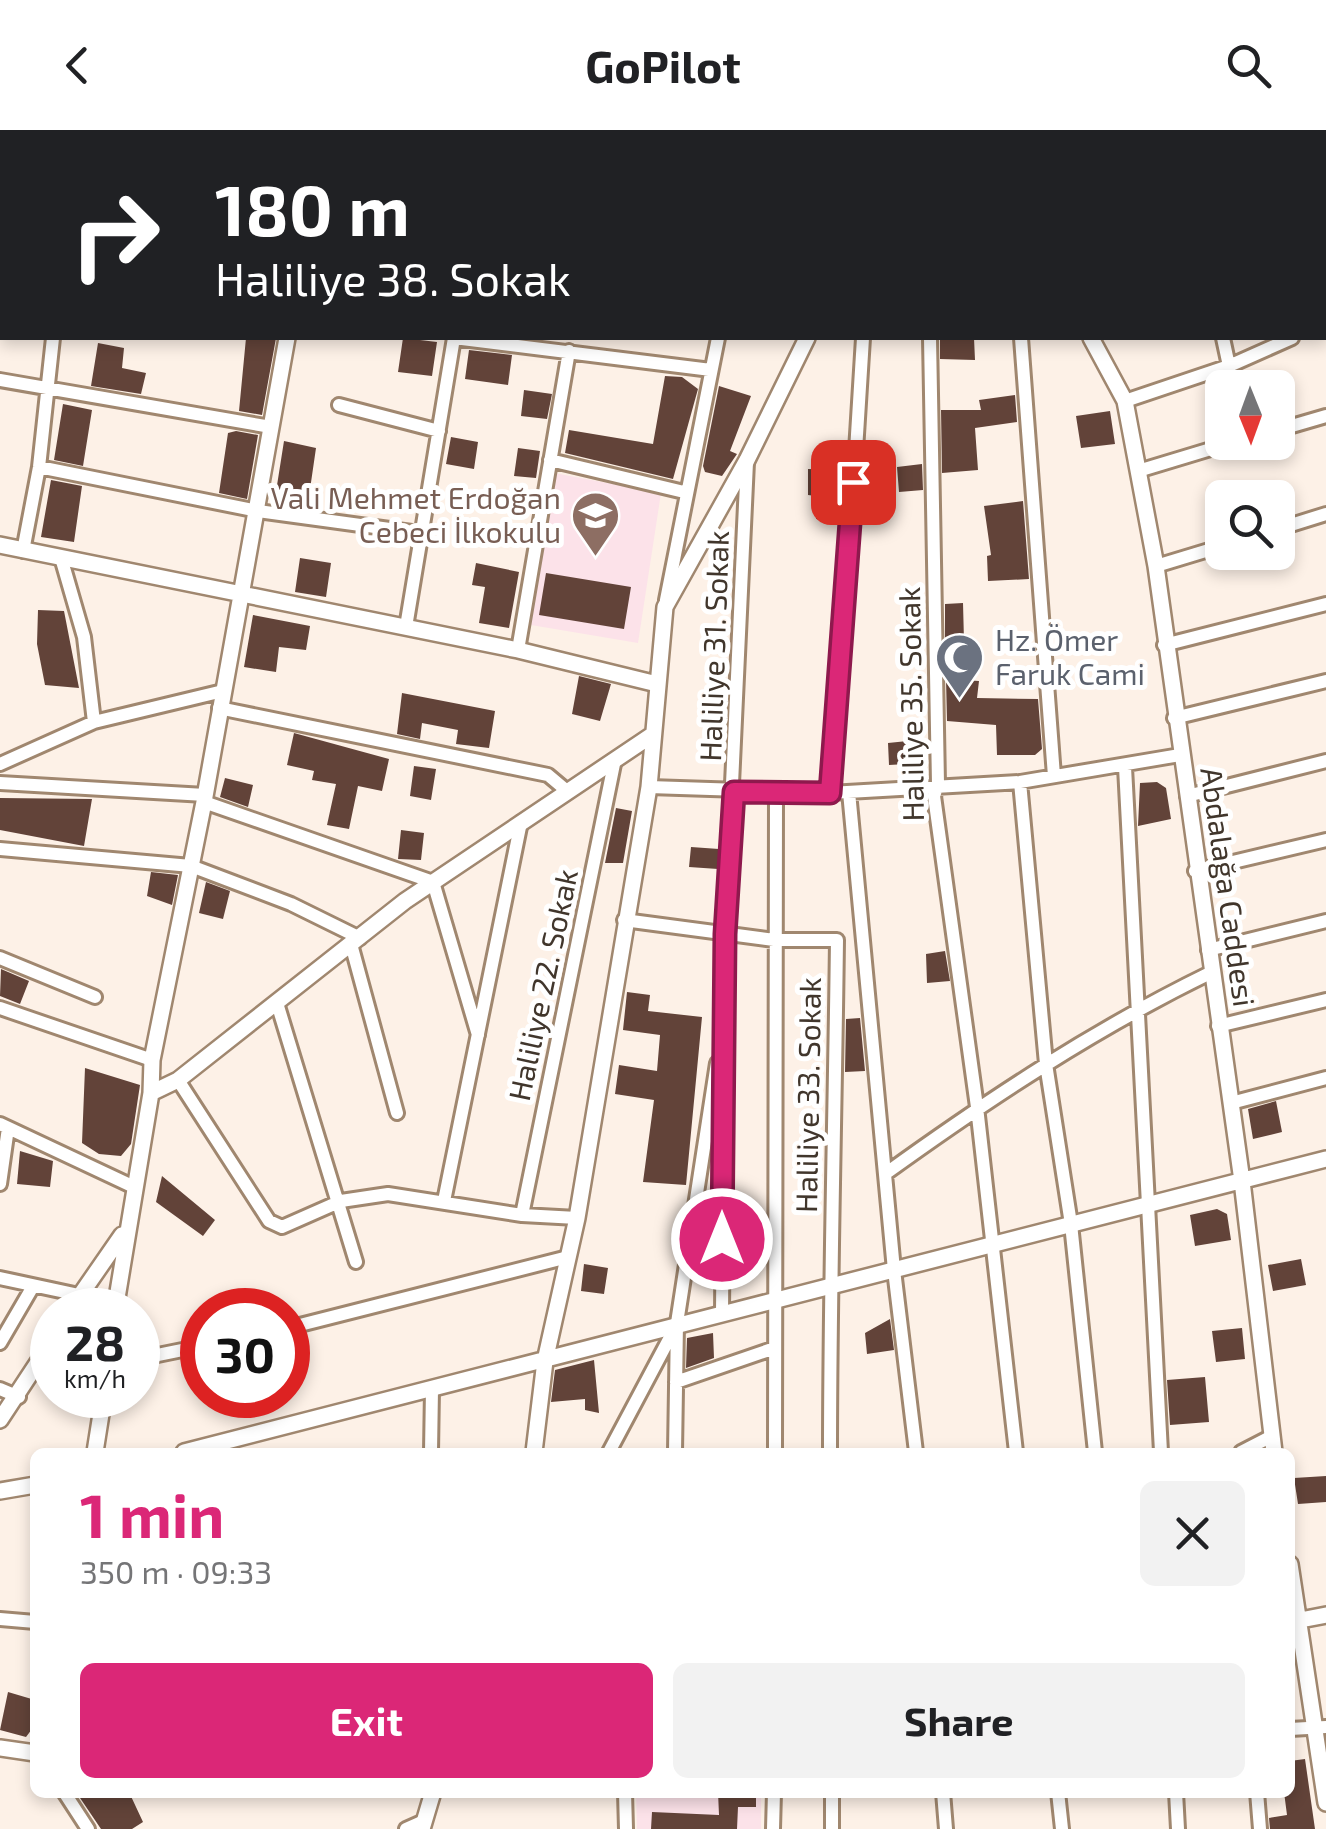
<!DOCTYPE html>
<meta charset="utf-8">
<style>
:root{--surface:#fff;--page:#f2f2f2;--text:#202124;--muted:#757577;--accent:#db2777}
body{margin:0;font-family:"Exo 2",sans-serif;background:var(--page);color:var(--text);height:100vh;display:flex;flex-direction:column;font-size:38px;white-space:nowrap}
*{box-sizing:border-box;margin:0}
p{font-size:32px;color:var(--muted)}
.icon{flex:none;width:55px;height:55px;fill:none;stroke:currentColor;stroke-width:2;stroke-linecap:round;stroke-linejoin:round}
.map{position:relative;flex:1;overflow:hidden}
.drawer{position:absolute;left:30px;top:1318px;width:1265px;height:350px;display:flex;flex-direction:column;background:var(--surface);border-radius:15px;box-shadow:0 5px 15px #0003}
.drawer>*{flex:none}
.hud{position:absolute;left:0px;top:0px;width:1328px;height:210px;box-shadow:0 5px 15px #0003;background:#202124;color:#fff;overflow:hidden}
.needle{width:65px;rotate:179deg}
.tools{position:absolute;left:1205px;top:240px;display:grid;gap:20px}
.tools a{display:grid;place-items:center;width:90px;height:90px;border-radius:15px;background:var(--surface);box-shadow:0 5px 15px #0003;font-size:50px}
.speed{position:absolute;left:30px;top:1158px;display:flex;gap:20px;font-size:50px;font-weight:700;text-align:center}
.speed>*{display:grid;place-content:center;width:130px;height:130px;border-radius:50%;background:var(--surface);box-shadow:0 5px 15px #0003;line-height:1}
.speed small{font-size:25px;font-weight:400}
.speed .limit{border:15px solid #d22;background:#fff;color:#111}
.pin{position:absolute;display:grid;place-items:center;width:85px;height:85px;color:#fff;margin:-42px;border-radius:20px;box-shadow:0 5px 15px #0006}
.me{position:absolute;width:110px;margin:-55px;rotate:0deg;stroke-linejoin:round;filter:drop-shadow(0 0 8px #0008)}
.turn{display:flex;align-items:center;gap:35px;height:210px;padding:0 50px;font-size:45px}
.turn .icon{width:130px;height:130px;stroke-width:2.5}
.turn b{display:block;font-size:70px;line-height:85px}
.round{display:grid;place-items:center;flex:none;width:105px;height:105px;border-radius:15px;background:var(--page)}
.overview{display:flex;align-items:center;justify-content:space-between;height:170px;padding:0 50px}
h1{font-size:60px;font-weight:700;line-height:75px;color:var(--accent)}
.primary-button{display:flex;gap:20px;margin-top:auto;padding:20px 50px}
.primary-button a{flex:1;height:115px;border-radius:15px;background:var(--accent);color:#fff;font-size:40px;font-weight:700;line-height:115px;text-align:center}
.primary-button a+a{background:var(--page);color:var(--text)}
header{display:flex;justify-content:space-between;align-items:center;height:130px;padding:0 50px;background:var(--surface);font-size:45px;font-weight:700}
.map>svg:first-child{display:block}
</style>
<header><svg class="icon" aria-label="back" viewBox="0 0 24 24"><path d="M15 5l-7 7 7 7"/></svg>GoPilot<svg class="icon" aria-label="search" viewBox="0 0 24 24"><circle cx="10" cy="10" r="6"/><path d="M15 15l6 6"/></svg></header>
<div class="map">
<svg width="1326" height="1699" viewBox="0 0 1326 1699">
<rect width="100%" height="100%" fill="#fdf1e7"/>
<!-- education -->
<path fill="#fce2e9" d="M554 343 661 363 638 513 531 495Z
M636 1663H761V1699H637Z"/>
<!-- building -->
<path fill="#624339" d="M246 208H276L262 285 239 281Z
M403 208 437 212 432 246 398 242Z
M940 208H974L975 230 940 229Z
M98 213 124 218 122 238 146 243 141 264 91 256Z
M469 220 512 225 508 255 465 249Z
M665 246 682 247 698 259 673 349 565 323 569 300 653 314Z
M719 256 751 266 730 321 737 324 722 346 705 342 703 336Z
M524 260 552 264 547 289 521 286Z
M1015 265 1017 292 975 298 978 340 942 343 941 280H981L979 270Z
M63 274 92 280 83 336 54 330Z
M1110 281 1115 314 1081 318 1076 286Z
M236 301 258 305 247 369 219 363 228 303Z
M451 307 478 312 474 339 446 334Z
M284 311 316 318 308 373 275 368Z
M518 318 540 321 536 348 514 346Z
M922 334 923 360 899 362 897 337Z
M808 339 844 340 842 390 816 389V366L808 365Z
M51 350 82 356 74 412 41 407Z
M1023 371 1029 449 988 451 987 426 991 425 984 376Z
M300 428 331 433 326 467 295 462Z
M476 433 519 442 509 498 479 493 485 457 472 455Z
M546 443 631 457 624 499 539 485Z
M963 473 964 511H945V474Z
M38 480 64 481 79 558 45 555 37 514Z
M253 485 310 496 306 520 279 517 276 542 244 537Z
M579 546 611 554 600 591 572 584Z
M946 549 979 551 977 568 1038 569 1042 619 1035 625H997L996 595 947 591Z
M402 563 495 581 489 618 456 614 458 600 422 593 420 609 397 604Z
M294 603 389 629 382 661 358 656 349 699 327 695 336 654 312 650 314 641 287 635Z
M927 609 924 633 889 635 888 613Z
M414 636 436 639 431 670 410 666Z
M225 648 253 655 248 677 220 667Z
M1140 653 1157 652 1166 658 1171 689 1138 696Z
M0 668 92 669 84 716 0 700Z
M616 678 632 681 623 733H605Z
M401 700 424 703 421 730 398 729Z
M691 717 719 719 718 739 689 737Z
M151 742 178 745 172 775 147 766Z
M206 752 230 761 223 789 199 783Z
M945 821 950 851 927 853 926 824Z
M1 839 29 851 20 874 0 866Z
M627 862 650 865 648 881 702 887 686 1055 643 1052 654 970 615 964 619 935 657 941 660 905 623 900Z
M860 888 865 941 845 942 846 889Z
M85 938 140 955 131 1014 121 1026 99 1024 82 1013Z
M1276 971 1282 1002 1253 1009 1248 979Z
M20 1021 53 1031 50 1057 17 1054Z
M162 1046 215 1090 203 1106 156 1072Z
M1217 1079 1227 1084 1231 1110 1195 1116 1190 1085Z
M1301 1129 1306 1155 1273 1161 1268 1135Z
M584 1134 608 1138 604 1164 581 1161Z
M890 1189 894 1220 867 1224 865 1203Z
M1242 1198 1245 1229 1216 1232 1212 1201Z
M713 1203 714 1228 686 1238 687 1208Z
M594 1230 599 1283 585 1280V1269L551 1272 555 1240Z
M1205 1247 1209 1292 1170 1295 1167 1250Z
M1326 1346V1372L1298 1374 1294 1348Z
M8 1562 35 1570V1595L26 1607 0 1600Z
M1305 1629 1315 1699H1270L1269 1688 1287 1685 1284 1662H1290V1631Z
M76 1662H129L143 1692 132 1699H101Z
M718 1662H756V1677H738L737 1699H651L652 1682 719 1685Z"/>
<g fill="none" stroke-linecap="round" stroke-linejoin="round">
<defs>
<path id="minor" d="M705 0 719 2
M1184 0V2
M1311 0 1312 2
M7 2V0
M111 2 112 0
M0 55 2 35
M1325 62 1326 67
M0 109H2
M1325 193 1326 192
M454 208 711 240
M930 208 938 654 934 666 977 977 1016 1322
M1021 208 1054 646
M1223 208 1229 236
M0 250 271 297
M1125 271 1229 236 1292 208
M339 275 439 301
M1278 300 1326 286
M550 330 684 362
M39 337 258 381 419 403
M1138 341 1234 312
M1278 399 1326 384
M23 421 39 337 53 208
M62 431 84 507 94 592
M1156 436 1222 416
M666 470 718 208
M406 497 454 208
M1164 515 1326 474
M518 520 569 221
M219 578 548 645 567 661
M1174 588 1326 551
M0 634 94 592 223 561
M1125 637 1161 1322
M1020 652 1046 934 1071 1094 1095 1322
M0 653 205 665
M649 657 830 663 1020 652 1180 625
M849 662 894 1140 916 1322
M830 663 845 498 863 208
M1187 666 1326 631
M204 672 433 752 478 905
M0 719 191 736 291 774 360 808
M1195 741 1326 710
M624 790 774 810H837C835 981 830 1151 830 1322
M351 814 397 983
M1208 820 1326 791
M0 828 95 867
M277 873 356 1132
M0 878 152 930
M1218 896 1326 870
M178 950 269 1091 282 1097 341 1071 388 1064 522 1085 577 1088
M1231 973 1326 948
M0 994 132 1056
M885 1044C989 969 1095 899 1210 843
M0 1054 8 998
M444 1071 521 692
M522 1085 614 634
M0 1148 79 1165
M722 1184 725 804 747 332
M288 1198 568 1127
M0 1213 32 1158
M138 1229 202 1216
M676 1252 775 1218
M0 1259 19 1267
M431 1322 432 1259
M609 1322 676 1196
M675 1322 677 1193 717 933
M775 1322 776 662
M1241 1322 1272 1306
M0 1489 35 1492
M1290 1599 1326 1597
M64 1662 88 1699
M625 1662 626 1699
M832 1662V1699
M943 1662 946 1699
M1058 1662 1062 1699
M1176 1662 1178 1699
M1257 1662 1260 1699
M406 1699 424 1691
M773 1699 774 1662"/>
<path id="tertiary" d="M58 0 70 2
M1049 0V2
M324 2 325 0
M927 2 931 0
M1091 208 1125 271 1156 436 1242 1051 1274 1322
M0 415 518 520 657 554
M151 963 178 950 405 771 652 605
M70 1180 122 1105
M115 1180 151 963 152 930 204 672 287 208
M0 1290 52 1211
M95 1322 104 1265
M184 1322 1326 1029
M534 1322 545 1231 577 1088 649 657 665 477 747 330 807 208
M0 1361 35 1355
M1290 1434 1326 1673
M1290 1492 1326 1485
M0 1618 35 1623
M422 1699 433 1662"/>
</defs>
<!-- minor casing -->
<use href="#minor" stroke="#a0876f" stroke-width="18"/>
<!-- tertiary casing -->
<use href="#tertiary" stroke="#a0876f" stroke-width="20"/>
<!-- minor -->
<use href="#minor" stroke="#fff" stroke-width="12"/>
<!-- tertiary -->
<use href="#tertiary" stroke="#fff" stroke-width="15"/>
</g>
<g fill="none" stroke-linecap="round" stroke-linejoin="round">
<defs>
<path id="route" d="M722 1109 725 804 734 662 830 663 853 352"/>
</defs>
<!-- route casing -->
<use href="#route" stroke="#8e194d" stroke-width="25"/>
<!-- route -->
<use href="#route" stroke="#db2777" stroke-width="18"/>
</g>
<!-- icons -->
<defs>
<symbol id="school-pin" viewBox="-11 -11 22 30"><path d="M0 17L-7.5 6A9.5 9.5 0 1 1 7.5 6Z" fill="#8d6e63" stroke="#fff"/><path d="M0-5L7-2L0 1L-7-2ZM-4 1L0 2.5L4 1V4Q0 6-4 4Z" fill="#fff"/></symbol>
<symbol id="mosque-pin" viewBox="-11 -11 22 30"><path d="M0 17L-7.5 6A9.5 9.5 0 1 1 7.5 6Z" fill="#6b7280" stroke="#fff"/><path d="M3.5-4.9A6 6 0 1 0 3.5 4.9A5 5 0 1 1 3.5-4.9Z" fill="#fff"/></symbol>
</defs>
<g fill-rule="evenodd">
<use href="#school-pin" x="568" y="358" width="55" height="75"/>
<use href="#mosque-pin" x="932" y="500" width="55" height="75"/>
</g>
<g text-anchor="middle" stroke-width="10" stroke-linejoin="round" paint-order="stroke">
<!-- education labels -->
<g font-size="30" fill="#785e54" stroke="#fff" text-anchor="end">
<text x="561" y="379">Vali Mehmet Erdoğan<tspan x="561" dy="34">Cebeci İlkokulu</tspan></text>
</g>
<!-- worship labels -->
<g font-size="30" fill="#5b616d" stroke="#fff" text-anchor="start">
<text x="995" y="521">Hz. Ömer<tspan x="995" dy="34">Faruk Cami</tspan></text>
</g>
<!-- street labels -->
<g font-size="30" fill="#41362c" stroke="#fff">
<text transform="translate(715 516) rotate(-88)" y="10">Haliliye 31. Sokak</text>
<text transform="translate(912 574) rotate(-91)" y="10">Haliliye 35. Sokak</text>
<text transform="translate(1227 757) rotate(82)" y="10">Abdalağa Caddesi</text>
<text transform="translate(544 855) rotate(-78)" y="10">Haliliye 22. Sokak</text>
<text transform="translate(809 965) rotate(-89)" y="10">Haliliye 33. Sokak</text>
</g>
</g>
</svg>
<div class="tools">
<a><svg class="needle" viewBox="-14 -14 28 28"><path d="M0-13l5 13h-10z" fill="#e53935"/><path d="M0 13l5-13h-10z" fill="#757577"/></svg></a>
<a><svg class="icon" aria-label="search" viewBox="0 0 24 24"><circle cx="10" cy="10" r="6"/><path d="M15 15l6 6"/></svg></a>
</div>
<div class="speed"><div>28<small>km/h</small></div><div class="limit">30</div></div>
<div class="pin" style="left:853px;top:352px;background:#d93025"><svg class="icon" aria-label="arrive" viewBox="0 0 24 24"><path d="M6 21V4h12l-3 4 3 4H6"/></svg></div>
<svg class="me" style="left:722px;top:1109px" viewBox="-20 -20 40 40"><circle r="17" fill="#db2777" stroke="#fff" stroke-width="3"/><path d="M0-11L8 9 0 5-8 9z" fill="#fff"/></svg>
<div class="hud">
<div class="turn"><svg class="icon" aria-label="right" viewBox="0 0 24 24"><path d="M7 20v-9h11M14 6l5 5-5 5"/></svg><div><b>180 m</b>Haliliye 38. Sokak</div></div>
</div>
<section class="drawer">
<div class="overview"><div><h1>1 min</h1><p>350 m · 09:33</p></div><a class="round"><svg class="icon" aria-label="close" viewBox="0 0 24 24"><path d="M6 6l12 12M18 6L6 18"/></svg></a></div>
<div class="primary-button"><a>Exit</a><a>Share</a></div>
</section>
</div>
